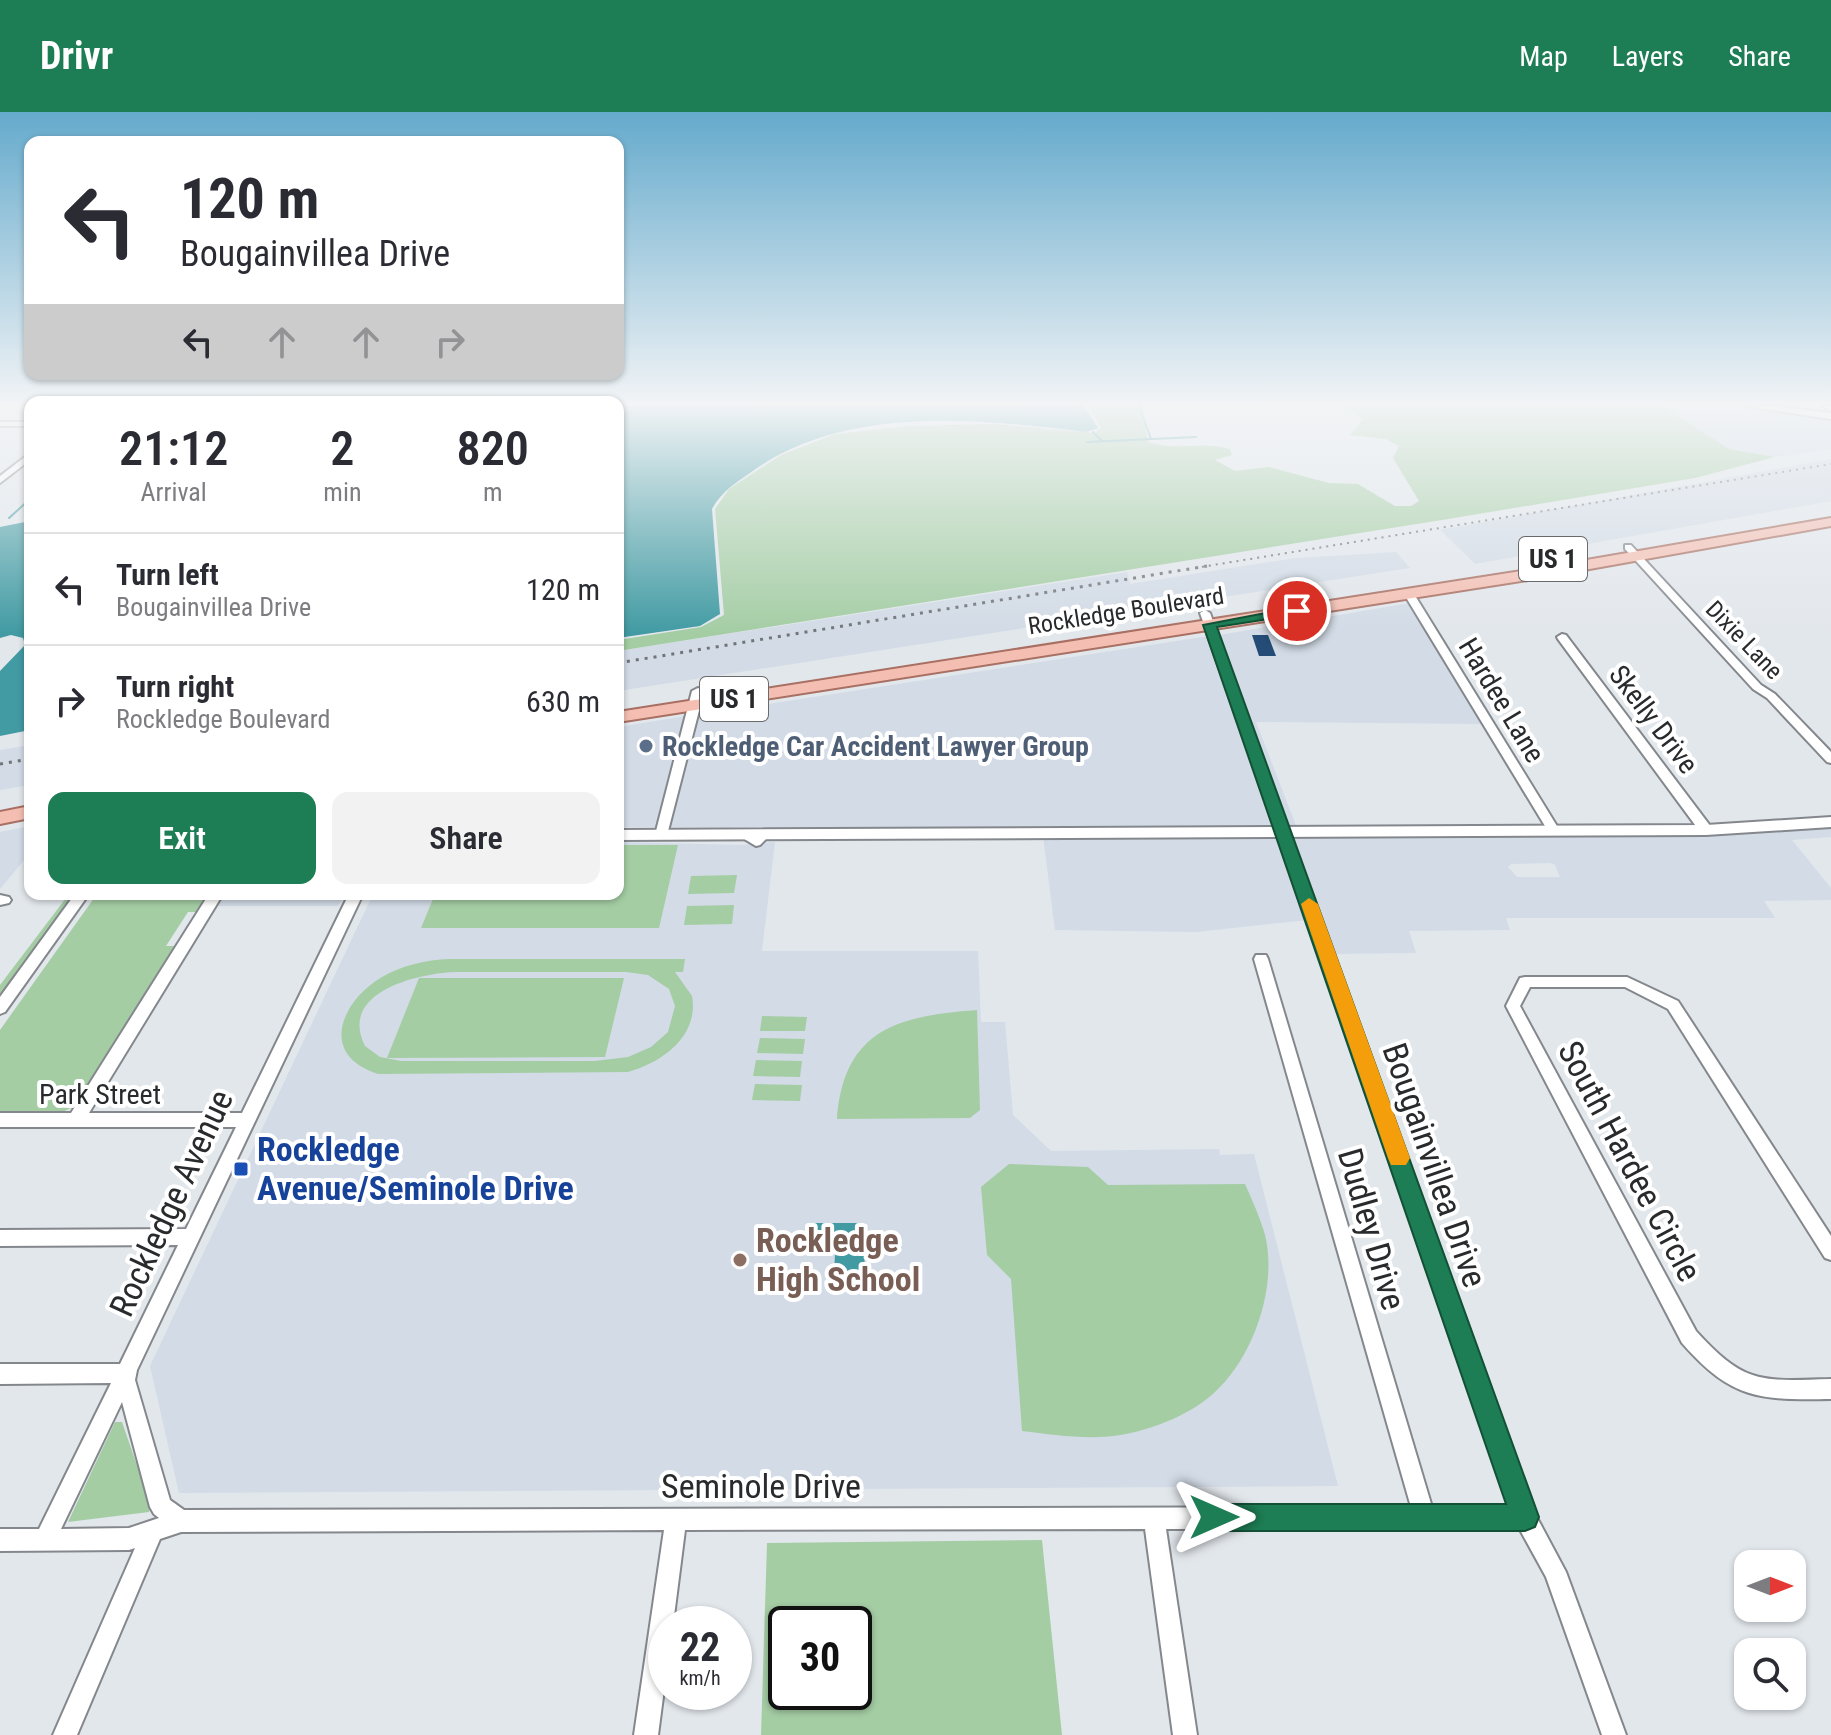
<!DOCTYPE html>
<style>
:root{--surface:#fff;--page:#f2f2f3;--text:#2b2b33;--muted:#7c7c81;--line:#e1e1e2;--accent:#1d7d54}
body{margin:0;font-family:"Roboto Condensed",sans-serif;background:var(--page);color:var(--text);height:100vh;display:flex;flex-direction:column;font-size:30px;white-space:nowrap}
*{box-sizing:border-box;margin:0}
p{font-size:26px;color:var(--muted)}
.icon{flex:none;width:44px;height:44px;fill:none;stroke:currentColor;stroke-width:2;stroke-linecap:round;stroke-linejoin:round}
.map{position:relative;flex:1;overflow:hidden}
.sheet{position:absolute;left:24px;top:284px;width:600px;height:504px;display:flex;flex-direction:column;background:var(--surface);border-radius:16px;box-shadow:0 2px 6px #0004}
.sheet>*{flex:none}
.top-card{position:absolute;left:24px;top:24px;width:600px;height:244px;border-radius:16px;box-shadow:0 2px 6px #0004;background:#fff;color:var(--text);overflow:hidden}
.needle{width:52px;rotate:90deg}
.buttons{position:absolute;left:1734px;top:1438px;display:grid;gap:16px}
.buttons a{display:grid;place-items:center;width:72px;height:72px;border-radius:16px;background:var(--surface);box-shadow:0 2px 6px #0004;font-size:40px}
.speed{position:absolute;left:648px;top:1494px;display:flex;gap:16px;font-size:40px;font-weight:700;text-align:center}
.speed>*{display:grid;place-content:center;width:104px;height:104px;border-radius:50%;background:var(--surface);box-shadow:0 2px 6px #0004;line-height:1}
.speed small{font-size:20px;font-weight:400}
.speed .limit{border:4px solid #111;border-radius:12px;background:#fff;color:#111}
.pin{position:absolute;display:grid;place-items:center;width:68px;height:68px;color:#fff;margin:-34px;border:4px solid #fff;border-radius:50%;box-shadow:0 2px 8px #0007}
.me{position:absolute;width:88px;margin:-44px;rotate:90deg;stroke-linejoin:round;filter:drop-shadow(0 0 6px #0008)}
.turn{display:flex;align-items:center;gap:28px;height:168px;padding:0 24px;font-size:36px}
.turn .icon{width:104px;height:104px;stroke-width:2.5}
.turn b{display:block;font-size:56px;line-height:68px}
.lanes{display:flex;align-items:center;height:76px;padding:0 24px;background:#0003;justify-content:center;gap:40px;direction:ltr}
.lanes .off{opacity:.35}
.eta{display:flex;justify-content:space-evenly;align-items:center;height:136px;text-align:center}
.eta b{font-size:48px;font-weight:600;line-height:56px}
.button{display:flex;gap:16px;margin-top:auto;padding:16px 24px}
.button a{flex:1;height:92px;border-radius:16px;background:var(--accent);color:#fff;font-size:32px;font-weight:600;line-height:92px;text-align:center}
.button a+a{background:var(--page);color:var(--text)}
ul{padding:0;list-style:none}
li{display:flex;align-items:center;gap:24px;height:112px;padding:0 24px;border-top:2px solid var(--line)}
li div{flex:1}
li b{display:block;font-size:30px}
li em{font-style:normal}
header{display:flex;align-items:center;gap:48px;box-sizing:border-box;height:112px;padding:0 40px;background:var(--accent);color:#fff}
header strong{font-size:38px}
nav{display:flex;gap:44px;margin-inline-start:auto;font-size:28px}
.map>svg:first-child{display:block}
</style>
<header>
<strong>Drivr</strong>
<nav><a>Map</a><a>Layers</a><a>Share</a></nav>
</header>
<div class="map">
<svg width="1831" height="1623" viewBox="0 0 1831 1623">
<rect width="100%" height="100%" fill="#e2e7ec"/>
<!-- built -->
<path fill="#d2dbe6" fill-rule="evenodd" d="M1663 294H1745L1831 305V337L1775 345 1729 337Z
M1831 347V389L1475 452 1440 418Z
M1396 440 1410 456 618 579V539L1127 460 1130 472 1295 446Z
M1410 491 1486 617 1483 612 1256 610 1297 716H1289L1219 523Z
M1209 524 1276 716 670 715 697 603Z
M686 604 657 715H618V615Z
M30 633V673L0 678V638Z
M30 714V741L0 777V720Z
M1831 714V725L1792 728 1831 776V788L1764 789 1775 806H1506L1510 818 1409 819 1416 841 1334 842 1292 723 1716 721ZM1550 751 1555 753 1560 765H1517L1508 755 1511 752Z
M1279 723 1308 808 1196 820 1055 818 1043 724Z
M618 730 741 733 775 730 762 839H978L981 910H1005L1013 1003 1051 1039 1219 1037 1220 1043 1254 1042 1338 1374 179 1381 150 1254 373 782H618Z
M223 782H346L338 794H216Z"/>
<!-- green -->
<path fill="#a4cda4" fill-rule="evenodd" d="M1088 294H1141L1148 330C1180 340 1198 328 1230 337L1232 343 1215 348 1235 359 1269 355 1329 371 1358 372 1395 394H1411L1419 389 1393 346 1399 334 1385 327 1350 323 1363 307 1346 294H1663L1729 337 1775 345 1695 366 1442 408 618 539V528L701 515 724 503 715 397 729 377 781 343 835 322 908 314 994 312 1095 321 1101 316Z
M618 733H678L659 816H421L435 782H618Z
M737 763 734 781 688 782 691 764Z
M69 782H76L0 886V873Z
M97 782H210L199 800H188L166 834H177L80 992 60 1001 0 1000V918Z
M734 793 732 812 684 813 687 794Z
M685 847 683 860H675L692 884C699 924 663 950 628 960L378 962C318 943 341 889 382 865 403 853 426 848 449 847ZM459 860H626L648 863 669 877 675 894 668 920 651 935 628 945 595 949H401L380 945 365 934C337 879 422 860 459 860Z
M419 866H624L605 945 387 946Z
M977 898 980 998 970 1006 837 1007C844 917 898 904 977 898Z
M762 904 807 905 805 919H760Z
M760 926 805 927 803 942 757 941Z
M756 948 802 949 800 965 753 964Z
M755 972 802 973 800 989 752 988Z
M1009 1052 1088 1055 1108 1073 1245 1072C1252 1088 1260 1105 1265 1123 1278 1175 1253 1246 1214 1281 1191 1302 1156 1316 1126 1322 1091 1329 1056 1323 1022 1319L1011 1167 987 1143 981 1075Z
M115 1310H122L151 1394 149 1400 68 1410Z
M1042 1428 1062 1623H761L767 1431ZM786 1512H854V1580H786Z"/>
<!-- water -->
<path fill="#429ba3" d="M618 294H1084L1098 316 1086 320C979 307 851 293 757 356 739 369 722 378 712 397L720 502 700 514 618 526Z
M30 409V618L0 624V559L25 533 23 526 11 523 0 526V415Z
M814 1111H866L864 1163H834L835 1142H812Z"/>
<g fill="none" stroke-linecap="round" stroke-linejoin="round">
<!-- stream -->
<path stroke="#429ba3" stroke-width="2" d="M1139 294 1151 327
M1093 320 1102 329
M1087 330 1196 325
M9 406 30 387"/>
</g>
<!-- building -->
<path fill="#254c77" d="M1252 523H1268L1276 544H1259Z"/>
<g fill="none" stroke-linecap="round" stroke-linejoin="round">
<defs>
<path id="pedestrian" d="M745 720H765L770 723 760 733 756 734 741 725 740 723Z"/>
<path id="minor" d="M1823 294H1831V299Z
M0 310H30V314H0Z
M30 341V348L0 371V364Z
M1625 433H1631L1761 573 1775 582 1831 640V651L1827 650 1767 586 1753 577 1625 437Z
M1409 479 1414 482 1560 719 1559 722H1549L1548 719 1404 482Z
M1205 498 1210 501 1534 1400 1566 1460 1626 1623H1602L1546 1465 1519 1416 1166 1417 1197 1623H1173L1145 1417 685 1418 673 1512H666V1562L658 1623H634L664 1418 181 1420 160 1427 77 1623H53L135 1436 129 1438 0 1439V1417H39L111 1271 0 1272V1252H120L178 1133 0 1134V1118L186 1117 236 1015H0V1001H71L209 782H223L89 1001H242L349 782H363L137 1258 135 1268 170 1388 184 1398 1411 1395 1254 847 1256 843H1266L1268 847 1432 1395 1511 1394 1200 501ZM122 1290 150 1395 154 1402 159 1406 129 1416 61 1417Z
M1562 522 1566 523 1711 715 1712 718 1711 721H1701L1558 527 1557 525Z
M698 576 704 579 667 723 661 727 655 723 692 579Z
M75 782H89L5 900 0 902V885Z
M0 783 9 785 11 788 9 791 0 793Z
M1525 865H1627L1678 889 1831 1124V1148L1825 1146 1668 897 1625 875H1530L1520 894 1696 1219C1745 1273 1761 1269 1831 1267V1287C1759 1288 1732 1288 1682 1231L1506 894 1520 866Z"/>
<path id="tertiary" d="M1746 294H1773L1831 301V307Z
M1831 705V715L1706 723 618 728V718L1706 713Z"/>
<path id="primary" d="M1831 406V414L1528 468 618 610V600L1528 458Z
M30 694V706L0 712V700Z"/>
</defs>
<!-- pedestrian casing -->
<use href="#pedestrian" stroke="#84888d" stroke-width="4"/>
<!-- minor casing -->
<use href="#minor" stroke="#84888d" stroke-width="4"/>
<!-- tertiary casing -->
<use href="#tertiary" stroke="#84888d" stroke-width="4"/>
<!-- primary casing -->
<use href="#primary" stroke="#a86f62" stroke-width="4"/>
<!-- pedestrian -->
<use href="#pedestrian" fill="#fff" fill-rule="evenodd"/>
<!-- minor -->
<use href="#minor" fill="#fff" fill-rule="evenodd"/>
<!-- tertiary -->
<use href="#tertiary" fill="#fff" fill-rule="evenodd"/>
<!-- primary -->
<use href="#primary" fill="#f4bfb2" fill-rule="evenodd"/>
<!-- rail-far1 -->
<path stroke="#727578" stroke-width="2" stroke-dasharray="2 5" stroke-linecap="butt" d="M1195 456 1831 352"/>
<!-- rail -->
<path stroke="#727578" stroke-width="3" stroke-dasharray="3 6" stroke-linecap="butt" d="M618 551 1207 454
M0 652 30 647"/>
</g>
<!-- sky -->
<linearGradient id="sky" x2="0" y2="1"><stop stop-color="#65aacc"/><stop offset="0.56" stop-color="#f2f4f6"/><stop offset="1" stop-color="#f2f4f6" stop-opacity="0"/></linearGradient>
<rect width="1831" height="521" fill="url(#sky)"/>
<!-- route -->
<path fill="#1d7d54" stroke="#135137" stroke-width="2" d="M1297 495 1304 499 1302 502 1217 515 1539 1405 1535 1415 1525 1419H1214L1204 1415 1200 1405 1204 1396 1214 1392H1506L1203 513Z"/>
<!-- slow -->
<path fill="#f59e0b" d="M1309 786 1318 792 1410 1046 1406 1053H1391L1388 1046 1301 792Z"/>
<!-- markers -->
<circle fill="#5c6f8a" stroke="#fff" stroke-width="3" cx="646" cy="634" r="8"/>
<rect fill="#1a4fb4" stroke="#fff" stroke-width="3" x="233" y="1049" width="16" height="16" rx="4"/>
<circle fill="#8d6e63" stroke="#fff" stroke-width="3" cx="740" cy="1148" r="8"/>
<g text-anchor="middle" stroke-width="8" stroke-linejoin="round" paint-order="stroke">
<!-- far-street labels -->
<g font-size="24" fill="#282a2c" stroke="#fff">
<text transform="translate(1126 499) rotate(-9)" y="8">Rockledge Boulevard</text>
<text transform="translate(1744 528) rotate(46)" y="8">Dixie Lane</text>
</g>
<!-- shield labels -->
<g fill="#fff" stroke="#686a6b" stroke-width="2">
<rect x="1519" y="425" width="68" height="44" rx="6"/>
<rect x="700" y="565" width="68" height="44" rx="6"/>
</g>
<g font-size="26" font-weight="bold" fill="#282a2c">
<text x="1553" y="456">US 1</text>
<text x="734" y="596">US 1</text>
</g>
<!-- street labels -->
<g font-size="28" fill="#282a2c" stroke="#fff">
<text transform="translate(1502 588) rotate(59)" y="10">Hardee Lane</text>
<text transform="translate(1654 607) rotate(53)" y="10">Skelly Drive</text>
<text x="100" y="992">Park Street</text>
</g>
<!-- service labels -->
<g font-size="28" font-weight="bold" fill="#4e5e75" stroke="#fff" text-anchor="start">
<text x="662" y="644">Rockledge Car Accident Lawyer Group</text>
</g>
<!-- near-transit labels -->
<g font-size="34" font-weight="bold" fill="#164399" stroke="#fff" text-anchor="start">
<text x="257" y="1049">Rockledge<tspan x="257" dy="39">Avenue/Seminole Drive</tspan></text>
</g>
<!-- near-street labels -->
<g font-size="34" fill="#282a2c" stroke="#fff">
<text transform="translate(1630 1049) rotate(62)" y="12">South Hardee Circle</text>
<text transform="translate(1435 1053) rotate(71)" y="12">Bougainvillea Drive</text>
<text transform="translate(171 1091) rotate(-65)" y="12">Rockledge Avenue</text>
<text transform="translate(1372 1117) rotate(74)" y="12">Dudley Drive</text>
<text x="761" y="1386">Seminole Drive</text>
</g>
<!-- near-education labels -->
<g font-size="34" font-weight="bold" fill="#785e54" stroke="#fff" text-anchor="start">
<text x="756" y="1140">Rockledge<tspan x="756" dy="39">High School</tspan></text>
</g>
</g>
</svg>
<div class="buttons">
<a><svg class="needle" viewBox="-14 -14 28 28"><path d="M0-13l5 13h-10z" fill="#e53935"/><path d="M0 13l5-13h-10z" fill="#7c7c81"/></svg></a>
<a><svg class="icon" aria-label="search" viewBox="0 0 24 24"><circle cx="10" cy="10" r="6"/><path d="M15 15l6 6"/></svg></a>
</div>
<div class="speed"><div>22<small>km/h</small></div><div class="limit">30</div></div>
<div class="pin" style="left:1297px;top:499px;background:#d93025"><svg class="icon" aria-label="arrive" viewBox="0 0 24 24"><path d="M6 21V4h12l-3 4 3 4H6"/></svg></div>
<svg class="me" style="left:1214px;top:1405px" viewBox="-20 -20 40 40"><path d="M0-17L14 15 0 8-14 15z" fill="#1d7d54" stroke="#fff" stroke-width="4"/></svg>
<div class="top-card">
<div class="turn"><svg class="icon" aria-label="left" viewBox="0 0 24 24"><path d="M17 20v-9H6M10 6l-5 5 5 5"/></svg><div><b>120 m</b>Bougainvillea Drive</div></div>
<div class="lanes"><svg class="icon" aria-label="left" viewBox="0 0 24 24"><path d="M17 20v-9H6M10 6l-5 5 5 5"/></svg><svg class="icon off" aria-label="ahead" viewBox="0 0 24 24"><path d="M12 20V5M6 11l6-6 6 6"/></svg><svg class="icon off" aria-label="ahead" viewBox="0 0 24 24"><path d="M12 20V5M6 11l6-6 6 6"/></svg><svg class="icon off" aria-label="right" viewBox="0 0 24 24"><path d="M7 20v-9h11M14 6l5 5-5 5"/></svg></div>
</div>
<section class="sheet">
<div class="eta">
<div><b>21:12</b><p>Arrival</p></div>
<div><b>2</b><p>min</p></div>
<div><b>820</b><p>m</p></div>
</div>
<ul>
<li><svg class="icon" aria-label="left" viewBox="0 0 24 24"><path d="M17 20v-9H6M10 6l-5 5 5 5"/></svg><div><b>Turn left</b><p>Bougainvillea Drive</p></div><em>120 m</em></li>
<li><svg class="icon" aria-label="right" viewBox="0 0 24 24"><path d="M7 20v-9h11M14 6l5 5-5 5"/></svg><div><b>Turn right</b><p>Rockledge Boulevard</p></div><em>630 m</em></li>
</ul>
<div class="button"><a>Exit</a><a>Share</a></div>
</section>
</div>
